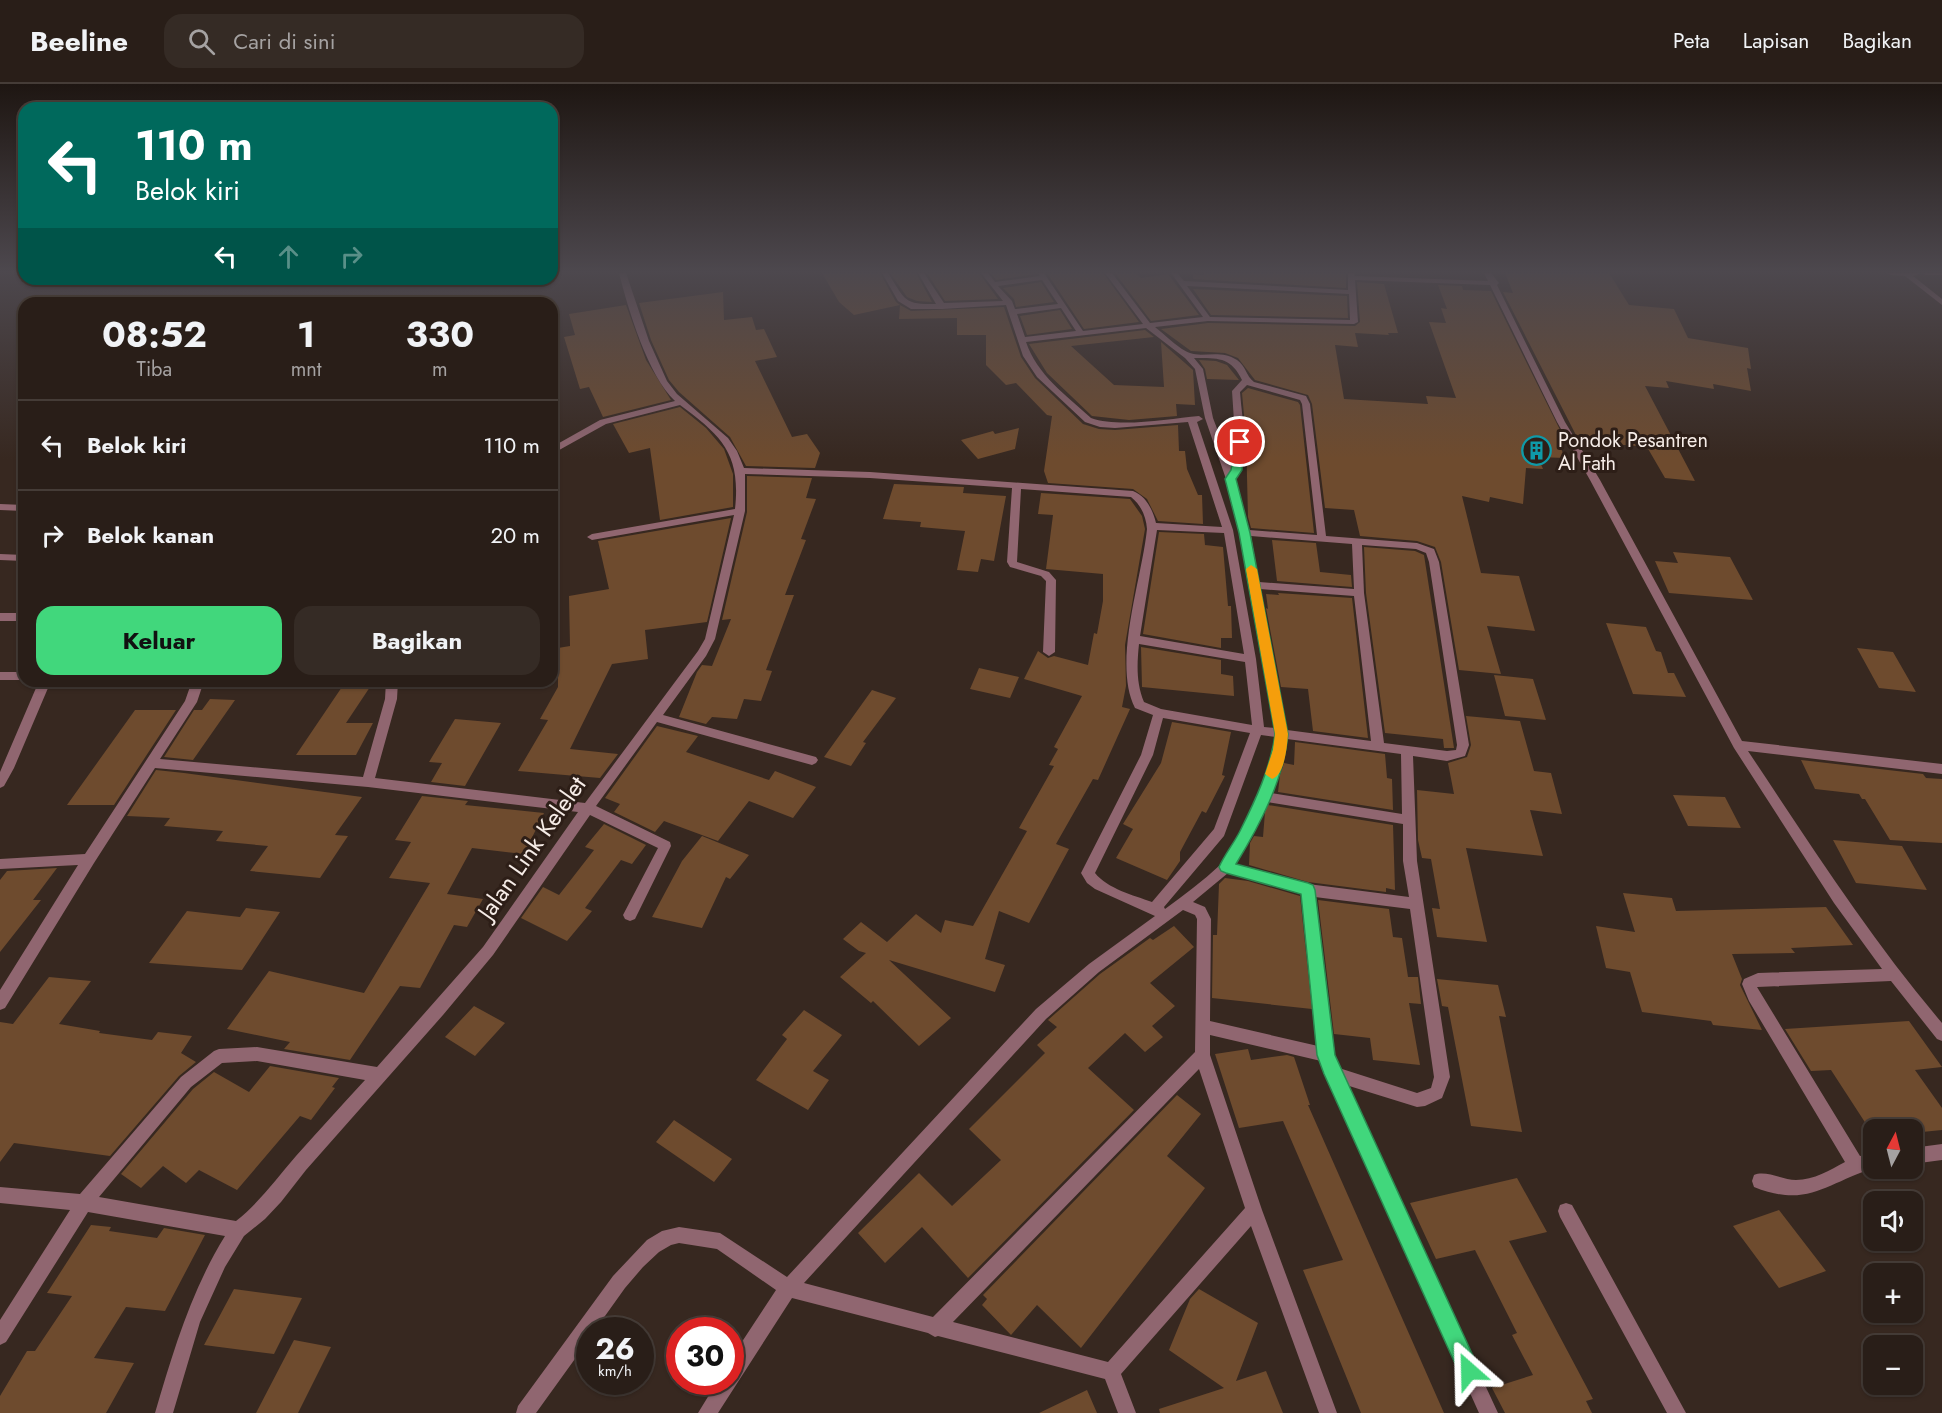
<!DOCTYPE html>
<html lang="id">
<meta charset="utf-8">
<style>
:root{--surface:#291e18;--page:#352b25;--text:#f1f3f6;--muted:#a5a2a2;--line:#453c37;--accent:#41d77c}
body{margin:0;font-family:Jost,sans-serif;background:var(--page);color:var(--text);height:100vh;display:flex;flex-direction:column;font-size:22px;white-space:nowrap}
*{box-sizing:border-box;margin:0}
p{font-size:20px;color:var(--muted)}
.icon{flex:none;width:33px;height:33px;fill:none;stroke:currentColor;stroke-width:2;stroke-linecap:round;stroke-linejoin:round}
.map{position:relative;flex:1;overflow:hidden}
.details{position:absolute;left:18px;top:213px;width:540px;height:390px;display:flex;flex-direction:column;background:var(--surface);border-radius:18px;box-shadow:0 2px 4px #0004,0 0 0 2px var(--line)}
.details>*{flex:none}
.top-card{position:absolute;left:18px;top:18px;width:540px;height:183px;border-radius:18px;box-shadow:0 2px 4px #0004,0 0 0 2px var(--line);background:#00695c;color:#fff;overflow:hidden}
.needle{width:39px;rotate:7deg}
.fabs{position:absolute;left:1863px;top:1035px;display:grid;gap:12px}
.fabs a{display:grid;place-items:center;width:60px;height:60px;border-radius:12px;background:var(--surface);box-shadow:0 2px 4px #0004,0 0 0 2px var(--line);font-size:30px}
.speed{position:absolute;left:576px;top:1233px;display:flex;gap:12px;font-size:30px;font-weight:700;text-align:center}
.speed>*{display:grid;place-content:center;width:78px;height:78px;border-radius:50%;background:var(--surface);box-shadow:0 2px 4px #0004,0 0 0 2px var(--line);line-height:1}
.speed small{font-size:15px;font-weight:400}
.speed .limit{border:9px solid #d22;background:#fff;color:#111}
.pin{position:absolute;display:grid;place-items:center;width:51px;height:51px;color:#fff;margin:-26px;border:3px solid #fff;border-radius:50%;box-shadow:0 2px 6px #0007}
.me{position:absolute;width:66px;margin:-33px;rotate:335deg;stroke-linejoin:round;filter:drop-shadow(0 0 4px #0008)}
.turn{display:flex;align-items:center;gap:21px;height:126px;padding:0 18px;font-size:27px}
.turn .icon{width:78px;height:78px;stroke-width:2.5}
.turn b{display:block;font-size:42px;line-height:51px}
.lanes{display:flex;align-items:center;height:57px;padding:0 18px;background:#0003;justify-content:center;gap:30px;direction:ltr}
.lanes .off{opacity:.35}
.eta{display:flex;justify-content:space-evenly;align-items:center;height:102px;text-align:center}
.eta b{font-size:36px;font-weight:700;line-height:42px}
.button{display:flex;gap:12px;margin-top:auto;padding:12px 18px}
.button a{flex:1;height:69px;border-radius:18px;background:var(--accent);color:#111;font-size:24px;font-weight:700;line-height:69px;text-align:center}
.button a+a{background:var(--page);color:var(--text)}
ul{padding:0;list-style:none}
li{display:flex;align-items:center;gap:18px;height:90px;padding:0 18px;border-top:2px solid var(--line)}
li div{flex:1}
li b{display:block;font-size:22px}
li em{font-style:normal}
header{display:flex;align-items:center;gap:36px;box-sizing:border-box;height:84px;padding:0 30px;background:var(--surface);border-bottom:2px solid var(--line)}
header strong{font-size:28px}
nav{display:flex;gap:33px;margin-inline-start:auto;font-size:21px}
.search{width:420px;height:54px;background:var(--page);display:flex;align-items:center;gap:15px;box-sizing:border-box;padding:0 21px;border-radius:18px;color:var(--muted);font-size:22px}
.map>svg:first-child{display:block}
</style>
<header>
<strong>Beeline</strong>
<div class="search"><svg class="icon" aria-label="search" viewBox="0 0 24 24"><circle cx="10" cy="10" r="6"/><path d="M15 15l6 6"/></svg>Cari di sini</div>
<nav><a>Peta</a><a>Lapisan</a><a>Bagikan</a></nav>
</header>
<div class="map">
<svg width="1942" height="1329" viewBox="0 0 1942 1329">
<rect width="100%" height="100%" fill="#372820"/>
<!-- building -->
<path fill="#6e4b2e" d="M822 189H880L896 218 900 221 854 231 839 218Z
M890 189H916L932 218 917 217 907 213Z
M927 189H979L998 215 945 217Z
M991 189H1036V190L996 196Z
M1047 189H1103L1139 238 1084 245Z
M1115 189H1135L1141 194 1168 190 1199 231 1151 237Z
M1204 189H1346V204L1193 195V190L1204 191Z
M1505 189H1609L1629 221 1674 225 1688 254 1748 264 1751 285 1747 284 1751 307 1713 300 1714 305 1666 297 1669 304 1645 302 1695 397 1665 394 1647 363 1579 357 1503 208 1513 209Z
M1041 198 1054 218 1016 223 1014 215 1003 204Z
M1357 198 1384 200 1398 249H1388L1389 251 1355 249 1358 263 1335 261 1344 315 1428 320 1426 312 1456 314 1429 238 1446 239 1441 224 1447 225 1438 201 1462 202 1463 206 1491 207 1565 356 1557 355 1565 374 1538 373 1543 385 1526 384 1523 420 1490 413 1489 418 1462 412 1481 489 1519 492 1535 547 1487 542 1501 590 1459 586 1441 478 1435 463 1417 457 1360 452 1354 426 1325 424 1312 320 1308 311 1255 296 1238 274 1225 269 1191 267 1161 245 1208 239 1355 242 1360 238Z
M1193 205 1347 212 1348 234 1211 231Z
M723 208 724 236 752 233 756 246 764 245 777 273 755 277 792 353 807 350 818 366 820 369 815 384 746 382 730 353 679 308 669 296 651 256 639 219Z
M626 221 646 276 671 316 603 333 589 303 580 305 564 253 575 251 569 230Z
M900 221 911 227 1004 223 1021 273 1035 294 1083 340 1099 345 1115 346 1178 341 1179 367H1185L1187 385 1198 411H1202L1203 440 1158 437 1147 415 1133 405 1048 399 1044 387 1052 332 1047 331 1016 299 1006 301 986 281V251H957V234L899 235Z
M1060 226 1072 245 1027 251 1020 232Z
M1145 246 1154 253 1071 262 1114 301 1164 303 1161 258 1193 286 1195 321 1176 320 1177 332 1129 336 1092 332 1047 289 1029 260Z
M1199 276 1216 277 1227 281 1239 296 1207 295 1205 285Z
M1248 304 1298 318 1300 321 1314 449 1251 444 1248 433 1246 352 1242 309Z
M680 323 706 344 724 365 733 390V423L660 436 650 364 629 369 613 340Z
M1019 344 1015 365 978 375 961 356 993 347 995 350Z
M747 392 812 394 806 414 816 415 801 455 806 456 785 511H794L766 586 772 587 761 617 744 615 737 635 712 633 706 640 679 633 697 588 702 581 712 582 731 535 722 536 747 428Z
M894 400 964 403 963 409 1006 412 994 477 981 475 978 488 957 486 965 447 920 443 921 438 883 435Z
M1041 409 1130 415 1142 432 1145 445 1125 561 1126 602 1122 623 1130 625 1098 696 1093 695 1056 760 1069 765 1029 839 999 827 985 875 1005 881 995 908 889 876 951 934 919 962 873 917 871 919 840 893 866 869 859 867 843 855 861 838 887 858 916 830 941 849 945 836 973 842 1027 747 1019 744 1054 682 1049 681 1058 665 1054 663 1082 612 1024 595 1038 567 1048 574 1054 572 1088 581 1094 549 1097 550 1103 517V490L1046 485 1053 431 1038 430Z
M731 434 707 538 645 546 648 575 612 580 570 665 618 670 600 694 518 687 548 636 540 635 558 603V564L570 562 569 512 609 505 598 457Z
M1159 448 1204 450 1205 461 1223 463 1228 522H1231L1232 554H1221V564L1143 550Z
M1272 456 1316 459 1320 488 1351 491 1352 503 1277 497Z
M1364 463 1415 467 1424 471 1454 664H1444L1443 655 1385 649 1366 509Z
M1673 468 1730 473 1753 516 1669 509 1655 477 1678 479Z
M1278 509 1352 514 1368 654 1313 647 1308 605 1281 603 1266 524 1268 525 1266 510 1279 511Z
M1606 539 1646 543 1656 567 1661 568 1668 589H1674L1686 613 1633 610Z
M1141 563 1221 576V590L1233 592 1234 612 1142 603Z
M1857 564 1893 568 1916 608 1879 604Z
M979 584 1019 593 1010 614 970 605Z
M1494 591 1533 595 1546 636 1505 632Z
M346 597H374L346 639H373L356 671H296Z
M872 606 896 614 863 658 866 659 851 682 824 673Z
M210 615 235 616 193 676 164 673 194 626H202Z
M135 626H176L114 721H67Z
M1466 632 1520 637 1534 687 1551 689 1562 730 1530 726 1543 772 1466 764 1487 858 1437 853 1432 824 1440 825 1431 775 1422 774 1418 756 1417 706 1454 710 1448 679 1467 673 1471 661Z
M455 635 501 639 465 702 431 698 442 679 429 678Z
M1172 638 1231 648 1222 691 1225 692 1206 729 1202 727 1180 768V777L1167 796 1116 774 1133 745 1123 740 1161 679Z
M657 642 698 652 686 668 769 696 775 687 816 703 793 734 749 717 718 757 664 737 655 748 614 728 620 720 605 714Z
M1295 658 1385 670 1387 694 1392 695 1393 726 1278 708 1280 691 1284 679 1294 681Z
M1801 676 1923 690 1926 694 1942 695V759L1890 756 1865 715H1862L1859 710 1815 705Z
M156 686 184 689 362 713 335 751 348 752 320 794 250 787 268 762 216 757 223 747 164 742 170 734 127 732Z
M1673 711 1725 713 1741 744 1688 742Z
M422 712 468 717 465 721 544 729 524 770 472 764 447 810 483 815 467 843 454 841 420 904 400 902 350 976 284 965 290 958 227 945 269 887 364 909 430 799 389 794 411 758 395 756Z
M1268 721 1393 741 1395 806 1386 804V808L1308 798 1249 781 1250 759 1254 752 1263 753 1265 728Z
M604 740 646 761 632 780 621 776 585 824 592 827 567 857 521 834 543 803 559 811 594 766 585 763Z
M702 752 749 771 730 795 726 793 702 844 652 833 682 777Z
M1833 756 1902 762 1927 806 1856 799Z
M57 784 33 816H41L0 868V796L7 787Z
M1225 794 1248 797 1300 812 1312 925 1212 914 1213 851H1217L1219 800Z
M1623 809 1672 814 1676 827 1826 823 1853 861 1791 864 1795 869 1732 870 1742 895 1740 901 1762 946 1713 941 1711 937 1642 928 1630 888 1606 884 1596 842 1635 848Z
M1318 816 1389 825 1393 853 1402 854 1408 893H1418L1421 920 1409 919 1420 981 1373 976 1370 954 1334 950Z
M246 824 280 828 242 886 149 879 187 827 240 833Z
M1174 842 1194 863 1150 899 1175 922 1152 942 1163 953 1145 968 1125 949 1088 984 1134 1026 968 1194 922 1143 885 1179 858 1149 919 1089 952 1122 1001 1076 969 1045 1045 969 1037 961 1057 943 1048 936 1100 890 1150 854 1153 856Z
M49 893 91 897 59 940 100 947 99 949 152 956 158 948 192 952 181 969 196 978 179 992 110 1072 14 1059 0 1078V938L13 940Z
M1437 895 1498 901 1506 933 1499 932 1522 1048 1471 1042 1448 923 1442 922Z
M474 922 505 939 475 972 445 953Z
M804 926 842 951 813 987 829 996 808 1026 756 996 787 955 782 951Z
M1909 937 1942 983 1915 986 1942 1024V1046L1912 1049V1046H1870L1831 986 1811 987 1785 945Z
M1248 965 1251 976 1287 971 1294 973 1310 1021H1308L1444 1329H1361L1303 1186 1343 1176 1283 1037 1239 1044 1215 970Z
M270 982 339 994 332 1003 335 1004 311 1036 300 1032 237 1106 199 1086 186 1099 163 1082 141 1104 121 1090 193 1005 214 988 249 1008Z
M1177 1011 1201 1030 1167 1072 1205 1104 1081 1264 1037 1221 1011 1251 982 1221 987 1215 983 1211Z
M674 1036 732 1075 714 1098 656 1058Z
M1517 1094 1547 1148 1509 1157 1593 1315 1586 1317 1592 1329H1505L1492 1304 1533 1291 1512 1251 1517 1249 1475 1166 1436 1175 1410 1119Z
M1779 1126 1826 1187 1779 1204 1733 1142Z
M91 1141 111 1143 109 1147 157 1154 164 1144 205 1151 165 1227 126 1223 94 1274 134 1279 106 1329H0V1312L27 1267H35L72 1212 47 1209Z
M234 1205 302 1214 274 1270 204 1261Z
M1199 1205 1258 1239 1236 1297 1266 1287 1283 1329H1160L1159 1325 1224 1304 1169 1266 1190 1215Z
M294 1256 331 1263 298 1329H256Z
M1087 1306 1097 1329H1039Z"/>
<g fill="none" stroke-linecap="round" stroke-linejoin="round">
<!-- minor -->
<path fill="#906670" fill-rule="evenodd" d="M619 189H626L649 257 667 297 677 310 728 354 737 367 744 384 870 388 1133 407C1146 412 1153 426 1156 439L1222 443 1188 338 1115 344 1100 343 1085 338 1037 293 1023 272 1006 221 942 225H911L898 217 882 189H888C905 215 903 221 936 220L918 189H924L944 219 1003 217 981 189H988L995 198 1040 192 1038 189H1044L1083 247 1143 240 1105 189H1112L1150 239 1203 233 1171 189H1177L1184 197 1348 206V189H1354L1355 192 1488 197 1484 189H1491L1499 199 1497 201 1565 338 1600 396 1742 657 1942 680V690L1748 667C1810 760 1870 854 1942 939V957L1937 955 1891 897 1757 903 1860 1072 1874 1069V1084H1875C1827 1098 1809 1125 1754 1103L1752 1097 1754 1091C1766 1086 1783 1096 1796 1096 1814 1096 1830 1086 1845 1078L1749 917 1742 900 1744 895 1758 889 1882 885 1834 819 1734 664 1590 396 1557 338 1490 201 1355 196 1358 238 1354 240 1208 237 1155 243C1164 250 1180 266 1190 269 1203 274 1220 265 1237 276 1246 282 1246 292 1254 298L1306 312 1310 320 1326 452 1417 459 1434 465 1439 478 1469 661 1465 672 1447 677 1413 672 1417 777 1450 993 1442 1014 1425 1022 1417 1023 1346 1001 1498 1329H1479L1321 977 1210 951V971L1262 1126 1337 1329H1319L1251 1142 1121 1290 1136 1329H1118L1105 1295 938 1252 935 1253 928 1249 792 1214 718 1329H698L717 1298H730V1276L776 1206 717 1165 679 1159 671 1161 659 1168 643 1183 625 1204 595 1246H590V1254L536 1329H516L518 1322 613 1192 647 1156 662 1147 679 1143 720 1149 787 1193 1036 925 1089 880 1155 832 1095 805 1087 799 1081 789 1141 671 1153 631 1135 624C1112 579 1142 495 1147 445 1146 432 1141 421 1131 413L1021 405 1017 478 1049 488 1056 496 1055 568 1049 572 1043 568 1046 497 1041 492 1010 483 1007 478 1012 404 870 394 745 390V427L715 555 706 572 663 631 816 673 818 676 816 679 812 681 657 638 596 722 670 758 671 762 635 835 630 837 625 835 623 831 658 764 590 731 493 871 443 931 306 1086 281 1118 265 1135 244 1152 225 1183 200 1238 173 1329H155C173 1268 191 1207 225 1152L88 1128 6 1258 0 1261V1236L70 1126 0 1119V1103L80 1110 181 993 214 967 219 965 257 963 377 983 483 863 578 728 368 703 155 684 94 779 5 924 0 926V906L78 781 0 785V775L85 770 185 617 192 597H204L197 618 160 675 363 693 385 615 386 597H398L397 615 375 694 585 719 698 567 705 555 734 431 592 456 587 453 592 450 735 425C741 370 722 352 680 321L606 340 552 370V363L600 336 675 317C648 292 628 225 619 189ZM1042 196 1058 220 1015 225 1012 217 998 202ZM1187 202 1349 210 1350 236 1210 233ZM1061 224 1076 247 1025 253 1017 230ZM1146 244 1185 274 1195 285 1205 334 1226 395 1240 449 1275 644 1264 643 1256 575 1233 446 1197 338 1203 335 1199 332C1168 335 1119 344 1091 334 1066 311 1037 291 1026 258ZM1194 274C1218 274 1231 273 1242 296L1232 307 1235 352 1232 384 1213 334 1203 285ZM1247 301 1300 316 1302 320 1317 451 1249 446 1236 395C1250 367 1242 337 1240 308ZM1157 446 1224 449 1244 570 1140 552ZM1251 452 1352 460 1354 505 1259 498ZM1362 461 1416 465 1426 469 1429 478 1457 661 1456 666 1447 667 1384 659 1364 509ZM1260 505 1354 512 1371 657 1287 646ZM1139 560 1245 578 1252 641 1161 625 1144 618C1136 599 1137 580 1139 560ZM1163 634 1250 649 1214 745 1152 818C1133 811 1108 805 1095 789L1153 671ZM1261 651 1276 653C1272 683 1241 760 1220 781 1203 797 1184 811 1165 825L1164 823 1224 752ZM1287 655 1401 670 1402 730 1271 709 1286 666ZM1267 718 1403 740V777L1409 813 1308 800 1235 780 1252 751ZM1228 789 1302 810 1318 962 1210 937 1211 835 1205 823 1193 818ZM1315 813 1410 825 1434 993 1431 1004 1417 1009 1339 984 1334 971ZM1183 826 1195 831 1197 835 1195 968 933 1233 804 1199 1046 935 1099 888ZM257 977 365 996C342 1021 319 1046 296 1072 276 1095 260 1118 236 1137L99 1113 191 1003 222 979ZM1199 985 1245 1124 1108 1278 953 1238Z
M1887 189H1942V191H1926L1922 189 1913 192 1942 215V221L1905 192 1891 191Z
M0 420 24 421V427L0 426Z
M0 470 24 471V477L0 476Z
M0 529H24V537H0Z
M0 588H24V596H0Z
M39 597H51L14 684 4 702 0 704V688Z
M1942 1060V1076L1912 1080V1064Z
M1566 1119 1572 1121 1686 1329H1667L1560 1133 1558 1127 1560 1121Z"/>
</g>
<!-- sky -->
<linearGradient id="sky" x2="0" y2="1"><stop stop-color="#1e1612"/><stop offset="0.5" stop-color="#4d484e"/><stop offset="1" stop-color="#4d484e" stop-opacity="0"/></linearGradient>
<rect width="1942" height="375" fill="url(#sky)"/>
<!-- route -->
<path fill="#41d77c" stroke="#2a8c51" stroke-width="1.5" d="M1236 355 1245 358 1242 386 1236 395 1250 449 1288 650C1284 695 1260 741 1236 780L1308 799 1313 801 1315 806 1335 971 1480 1287 1477 1295 1469 1298 1462 1295 1324 990 1317 971 1301 810 1226 789 1221 787 1219 783C1225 770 1234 759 1240 747 1255 717 1271 683 1275 650L1239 449 1225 395 1231 386Z"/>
<!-- slow -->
<path fill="#f59e0b" d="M1251 481 1257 485 1288 650C1287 662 1285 691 1272 695L1265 690 1273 666 1275 650 1246 485Z"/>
<!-- icons -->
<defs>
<symbol id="building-ring" viewBox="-11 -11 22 22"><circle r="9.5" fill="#2d1e17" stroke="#0f9aa8" stroke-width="1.5"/><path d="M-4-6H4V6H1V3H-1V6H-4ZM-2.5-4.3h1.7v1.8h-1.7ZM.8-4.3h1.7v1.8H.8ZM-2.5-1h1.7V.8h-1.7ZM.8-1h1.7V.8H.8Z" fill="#0f9aa8"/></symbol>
</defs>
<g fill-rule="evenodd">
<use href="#building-ring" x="1520" y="350" width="33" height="33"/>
</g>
<g text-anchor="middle" stroke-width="6" stroke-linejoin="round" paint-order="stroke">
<!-- far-poi labels -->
<g font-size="20" fill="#f6ece7" stroke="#2d1e17" text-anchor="start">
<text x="1558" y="363">Pondok Pesantren<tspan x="1558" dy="23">Al Fath</tspan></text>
</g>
<!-- street labels -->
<g font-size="24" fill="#f6ece7" stroke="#2d1e17">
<text transform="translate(532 764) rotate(-55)" y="8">Jalan Link Kelelet</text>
</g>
</g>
</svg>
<div class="fabs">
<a><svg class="needle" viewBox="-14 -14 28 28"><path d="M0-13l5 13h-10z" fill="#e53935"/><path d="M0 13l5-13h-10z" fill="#a5a2a2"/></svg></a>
<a><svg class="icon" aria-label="sound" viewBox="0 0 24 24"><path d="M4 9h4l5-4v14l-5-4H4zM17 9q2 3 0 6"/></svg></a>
<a>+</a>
<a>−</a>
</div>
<div class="speed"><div>26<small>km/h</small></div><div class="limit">30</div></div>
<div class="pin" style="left:1240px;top:358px;background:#d93025"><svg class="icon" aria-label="arrive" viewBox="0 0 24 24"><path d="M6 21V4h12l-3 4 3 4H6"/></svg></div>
<svg class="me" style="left:1469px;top:1287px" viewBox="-20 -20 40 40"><path d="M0-17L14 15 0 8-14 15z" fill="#41d77c" stroke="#fff" stroke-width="4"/></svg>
<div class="top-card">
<div class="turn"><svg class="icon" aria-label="left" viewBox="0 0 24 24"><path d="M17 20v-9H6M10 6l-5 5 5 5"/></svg><div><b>110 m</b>Belok kiri</div></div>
<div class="lanes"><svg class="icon" aria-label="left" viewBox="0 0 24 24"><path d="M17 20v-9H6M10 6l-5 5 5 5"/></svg><svg class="icon off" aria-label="ahead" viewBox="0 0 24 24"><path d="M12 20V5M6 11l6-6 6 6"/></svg><svg class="icon off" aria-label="right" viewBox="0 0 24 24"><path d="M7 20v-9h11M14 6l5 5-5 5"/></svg></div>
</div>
<section class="details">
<div class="eta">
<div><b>08:52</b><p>Tiba</p></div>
<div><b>1</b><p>mnt</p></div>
<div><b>330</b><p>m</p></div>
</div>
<ul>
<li><svg class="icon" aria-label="left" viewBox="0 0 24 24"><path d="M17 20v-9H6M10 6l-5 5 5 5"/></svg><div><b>Belok kiri</b></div><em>110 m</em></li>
<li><svg class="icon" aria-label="right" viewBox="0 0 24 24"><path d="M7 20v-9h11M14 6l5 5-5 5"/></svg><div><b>Belok kanan</b></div><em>20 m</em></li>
</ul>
<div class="button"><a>Keluar</a><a>Bagikan</a></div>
</section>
</div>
